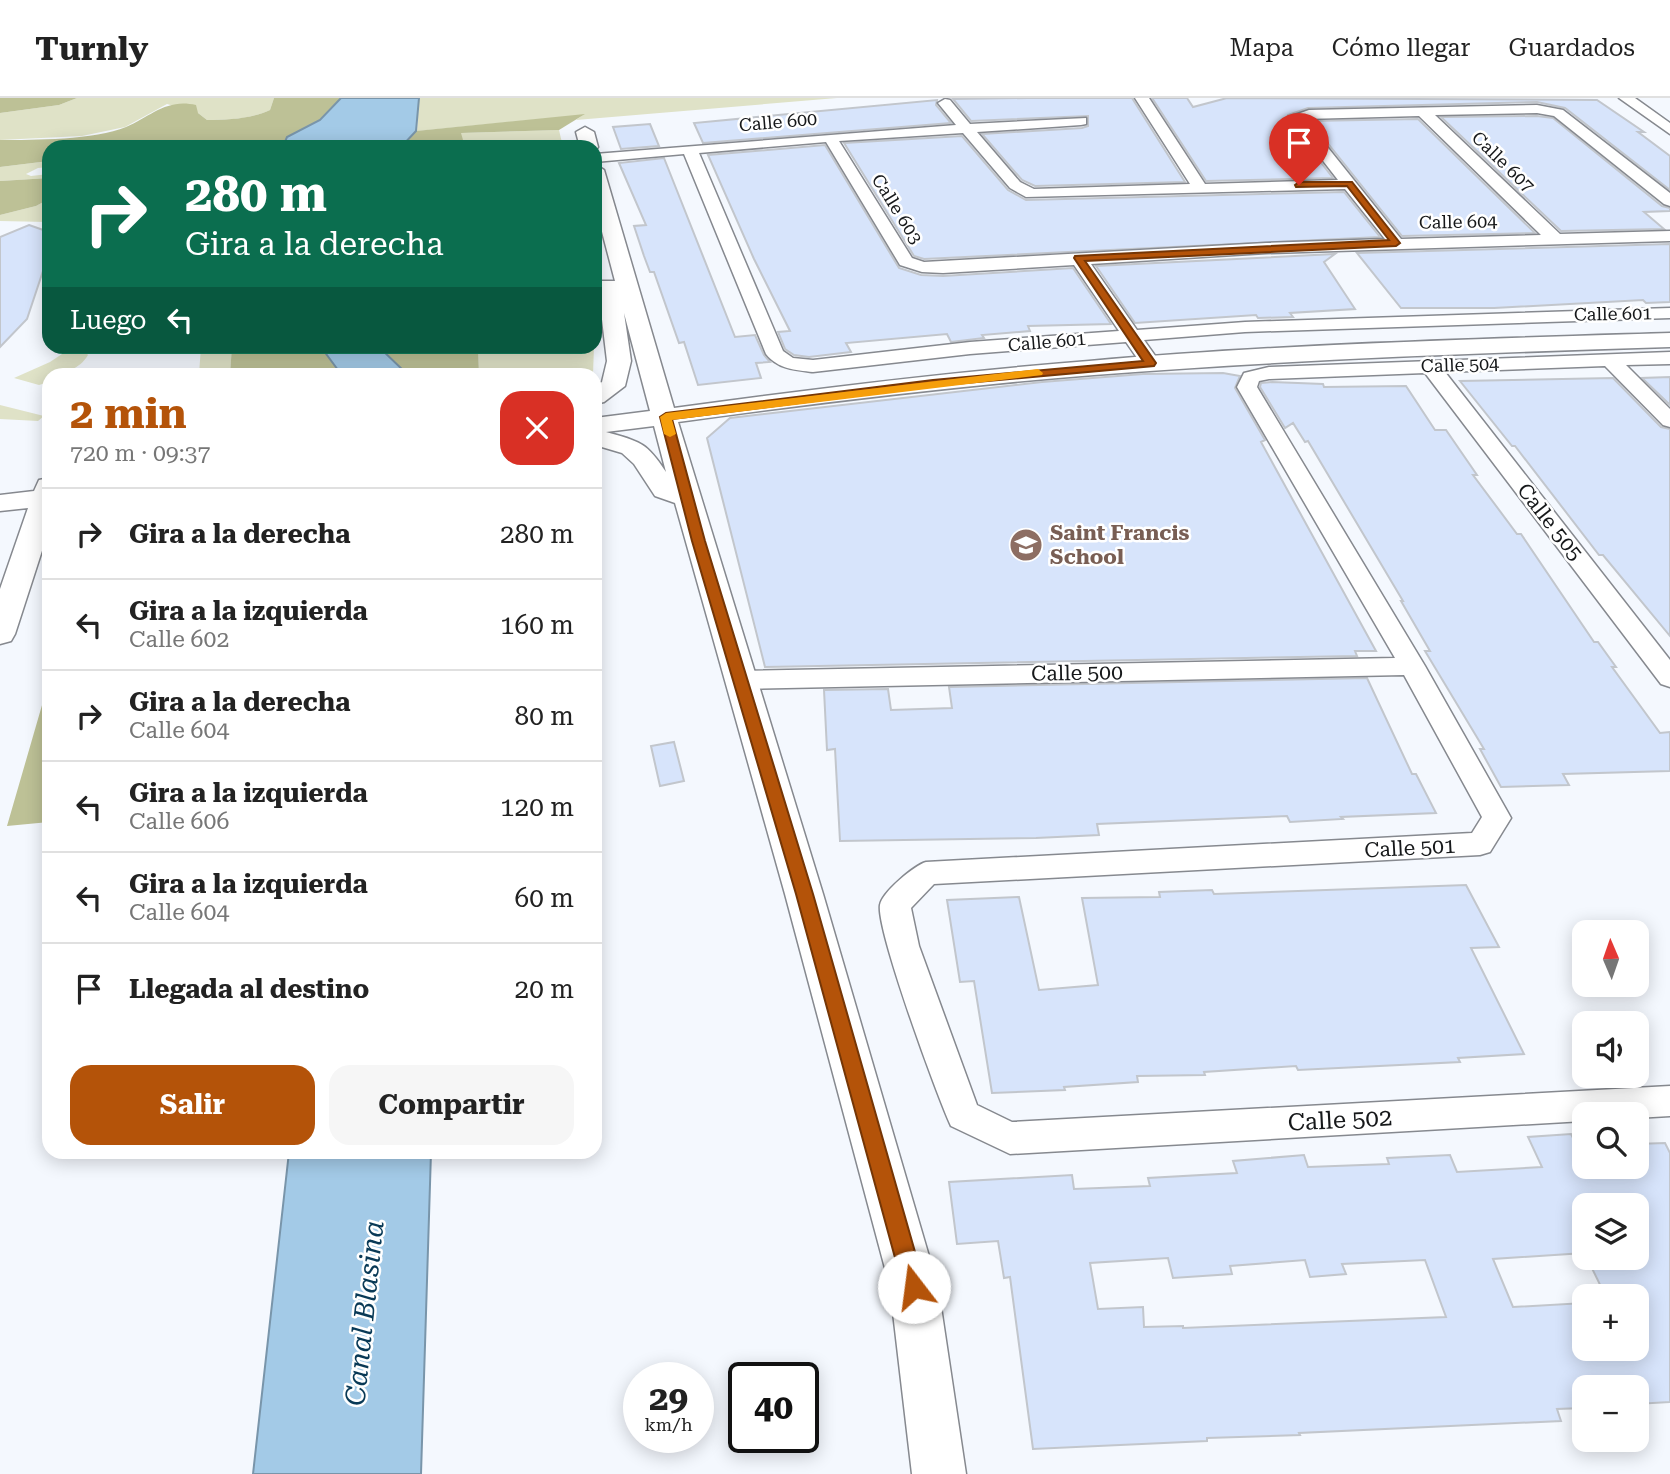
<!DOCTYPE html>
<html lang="es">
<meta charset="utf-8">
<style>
:root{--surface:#fff;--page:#f6f6f6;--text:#222;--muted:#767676;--line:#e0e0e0;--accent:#b45309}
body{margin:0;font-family:"Roboto Serif",serif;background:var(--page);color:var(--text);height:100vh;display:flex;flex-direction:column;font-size:26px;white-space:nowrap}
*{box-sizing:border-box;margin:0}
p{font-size:23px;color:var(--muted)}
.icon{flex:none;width:38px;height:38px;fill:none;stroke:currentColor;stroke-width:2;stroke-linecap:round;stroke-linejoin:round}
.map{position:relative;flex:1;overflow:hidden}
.sheet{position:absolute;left:42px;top:270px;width:560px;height:791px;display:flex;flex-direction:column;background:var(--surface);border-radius:21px;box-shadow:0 4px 18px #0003}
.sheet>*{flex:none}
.guide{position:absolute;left:42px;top:42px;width:560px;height:214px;border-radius:21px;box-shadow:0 4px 18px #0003;background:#0b6e4f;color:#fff;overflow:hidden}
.needle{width:46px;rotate:358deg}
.buttons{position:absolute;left:1572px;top:822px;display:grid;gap:14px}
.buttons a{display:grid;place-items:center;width:77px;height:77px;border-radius:14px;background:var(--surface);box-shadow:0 4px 18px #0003;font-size:35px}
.speed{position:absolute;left:623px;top:1264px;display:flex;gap:14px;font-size:35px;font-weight:700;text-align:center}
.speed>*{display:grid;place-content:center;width:91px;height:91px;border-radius:50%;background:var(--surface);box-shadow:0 4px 18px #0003;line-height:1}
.speed small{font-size:18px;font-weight:400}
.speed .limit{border:4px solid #111;border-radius:10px;background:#fff;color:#111}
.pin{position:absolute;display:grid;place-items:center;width:60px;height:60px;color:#fff;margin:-72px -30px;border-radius:50% 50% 50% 0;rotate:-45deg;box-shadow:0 0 7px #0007}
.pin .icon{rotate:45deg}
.me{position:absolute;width:77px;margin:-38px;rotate:345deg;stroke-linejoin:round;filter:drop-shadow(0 0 5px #0008)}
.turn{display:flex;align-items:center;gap:24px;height:147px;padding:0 28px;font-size:32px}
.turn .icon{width:91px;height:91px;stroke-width:2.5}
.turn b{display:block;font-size:49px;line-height:60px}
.then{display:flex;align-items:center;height:66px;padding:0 28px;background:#0003;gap:14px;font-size:26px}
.round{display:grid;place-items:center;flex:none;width:74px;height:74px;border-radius:21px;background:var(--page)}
.summary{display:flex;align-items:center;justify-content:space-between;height:119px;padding:0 28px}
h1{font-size:42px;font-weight:700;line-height:52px;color:var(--accent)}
.cta{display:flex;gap:14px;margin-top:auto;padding:14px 28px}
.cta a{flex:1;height:80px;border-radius:21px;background:var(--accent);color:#fff;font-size:28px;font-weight:700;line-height:80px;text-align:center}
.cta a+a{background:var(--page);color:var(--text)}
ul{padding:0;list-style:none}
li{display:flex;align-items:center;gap:21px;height:91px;padding:0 28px;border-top:2px solid var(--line)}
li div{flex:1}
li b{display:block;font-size:26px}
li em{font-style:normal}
header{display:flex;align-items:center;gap:42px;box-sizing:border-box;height:98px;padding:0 35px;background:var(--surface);border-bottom:2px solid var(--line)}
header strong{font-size:33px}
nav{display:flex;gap:38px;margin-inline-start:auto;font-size:24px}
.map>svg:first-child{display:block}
</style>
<header>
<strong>Turnly</strong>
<nav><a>Mapa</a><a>Cómo llegar</a><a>Guardados</a></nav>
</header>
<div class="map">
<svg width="1670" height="1376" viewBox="0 0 1670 1376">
<rect width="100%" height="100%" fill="#f4f8fe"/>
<!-- green -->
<path fill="#dfe2c7" d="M77 0H274L270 12C250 21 228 22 207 22L198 15 167 6 125 29 82 38 0 42V15L59 7Z
M419 0H837L576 22 583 17 417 33Z
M559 32 563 49H465L460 35Z
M49 63V69L38 70 26 76 31 78 49 76V80L0 83V69Z
M49 101 47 124 0 123V117L36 108Z
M74 248 82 249 88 257C80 271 64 276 49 276V284L39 287 14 280 50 264Z
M201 249H232L230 276H199Z
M478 249H594L593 276H479Z
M0 307 44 318 38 323 0 321Z"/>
<!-- forest -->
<path fill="#bdc196" d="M0 0H77L59 7 0 15Z
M274 0H341L320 22 287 39 284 46 285 49H264L259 45 222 49H49V63L0 69V42C34 42 95 42 126 29 151 18 167 0 196 7L198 15 207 22C229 22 250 21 270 12Z
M585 16 559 32 461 35 465 49H401L416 33Z
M49 80V101L36 108 0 117V83Z
M232 248 321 249 341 276H230Z
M379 249H478L479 276H407Z
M49 583V724L7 728Z"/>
<!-- water -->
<path fill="#a3cae7" stroke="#7995aa" stroke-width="2" d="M341 0H419L416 33 401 49H285L284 46 287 39 320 22Z
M321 249H379L407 276H341Z
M289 1054H431L421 1376H253Z"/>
<!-- building -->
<path fill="#d7e4fb" stroke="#c2c6cc" stroke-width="2" fill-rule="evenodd" d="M1027 0H1132L1185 84 1035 88 1022 82 982 36 1082 30 1088 28V18L971 23 953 1Z
M1152 0H1187L1193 9 1227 0 1597 2 1644 34H1638L1670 58V92L1565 10 1537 4 1308 10 1288 17 1287 21 1333 80 1206 83Z
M937 2 936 7 951 25 703 45 694 25Z
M1537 18 1553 20 1662 108 1670 110V113L1644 114 1664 131 1561 133 1441 19Z
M1418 21 1535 135 1402 138 1310 23Z
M650 26 659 48 621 51 613 29Z
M962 38 1008 92 1026 102 1344 94 1380 139 924 161 914 158 844 45Z
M825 47 899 170 921 177 943 178 1073 170 1111 226 1028 228 1030 233 982 237 984 240 951 244 947 236 846 245 851 254 809 259 794 257 785 251 778 234 790 233 754 161 708 57Z
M664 60 735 239 755 237 764 257 770 264 756 265 761 280 698 287 684 244 679 245 654 174H650L644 158 634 128 646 127 619 65Z
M29 127 49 134V155L27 221 0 249V139Z
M1670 146V204L1646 205 1643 202 1494 210H1401L1357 155Z
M1335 156 1324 164 1355 211 1290 215 1293 219 1258 220 1256 217 1135 225 1096 168Z
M1223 275 1240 278 1235 290 1265 342 1261 344 1376 553H1355L1357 558 765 569 707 340 730 320 1042 284 1143 276Z
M1670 279V307L1642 280Z
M1613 280 1661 329 1670 331V538L1603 457H1599L1515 348H1512L1460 283Z
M1272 284 1323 286 1324 289 1406 288 1435 332H1446L1477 377H1473L1517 436H1521L1594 544H1598L1616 569H1612L1660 635 1670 634V673L1563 676 1569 687 1501 689 1480 651H1484L1425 553H1430L1401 503H1403L1308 343 1305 344 1293 325 1285 330 1260 289 1261 285Z
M1367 580 1412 676H1416L1436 715 1341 719 1343 721 1290 724 1287 718 1097 726 1099 737 1036 740 840 743 835 651 827 652 824 592 888 591 891 612 952 610 949 589Z
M674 644 684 683 660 688 651 648Z
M1466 787 1499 849 1471 850 1524 956 1458 960 1460 964 1298 972 1296 968 1204 974 1205 977 1137 978 1138 984 1064 989 1065 992 992 995 974 883 960 884 947 802 1019 799 1039 892 1098 887 1082 800 1160 799 1159 794 1212 792 1214 796Z
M1571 1036 1578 1050 1584 1049V1069H1636V1046L1665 1045 1670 1055V1304L1636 1306V1290H1584V1310L1557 1311 1561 1323 1299 1335 1300 1337 1207 1340V1343L1033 1351 1010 1179 1004 1180 998 1143 957 1146 949 1084 1072 1077 1074 1091 1150 1088 1148 1080 1237 1075 1233 1063 1304 1057 1308 1069 1389 1066 1387 1060 1450 1057 1457 1074 1542 1069 1528 1039ZM1584 1108H1636V1160H1587L1606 1199H1636V1251H1584V1205L1513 1209 1493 1161 1584 1155ZM1168 1160 1173 1180 1232 1176 1230 1168 1305 1162 1310 1179 1346 1176 1342 1166 1425 1162 1446 1219 1183 1230V1228L1144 1229 1143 1209 1098 1211 1090 1165Z"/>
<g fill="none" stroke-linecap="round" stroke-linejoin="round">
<defs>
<path id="minor" d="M1135 0H1149L1205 86 1338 82 1289 19 1309 12 1537 7 1563 12 1670 95V108L1664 106 1554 18 1537 15 1435 17 1560 136 1670 133V143L1266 155 1091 166 1137 232 1245 224 1670 210V220L1245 234 1144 242 1161 266 1151 272 1144 270 1126 244 970 256 813 274C795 272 778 271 766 256L684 56 595 64V56L956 27 938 5 945 1 950 2 970 26 1086 20V26L1081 27 977 34 1020 84 1034 91 1190 86ZM1419 18 1541 137 1401 141 1305 21ZM963 35 1010 90 1026 99 1345 91 1385 141 1266 145 924 164 912 160 839 43ZM826 44 900 167 922 174 943 175 1074 167 1119 233 970 244 813 262 793 260 783 253 699 55Z
M1619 0H1635L1670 25V36Z
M1670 254V266L1626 267 1670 311V329L1663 327 1605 268 1445 274 1670 562V589L1661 586 1425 275 1269 281 1259 283 1257 289 1425 568 1511 720 1490 754 1480 757 934 786 911 810 919 848 977 1007 1012 1024 1670 988V1018L1636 1020V1017H1584V1023L1010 1056 951 1028C937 998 876 831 880 807 882 794 915 767 926 764L1472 735 1482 719 1404 577 741 591 732 588 728 582 732 576 741 573 1395 560 1237 289 1244 275 1269 269Z"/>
<path id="tertiary" d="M585 29 594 34 598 49 595 53V49H580L576 34Z
M595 66 604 72 674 310C812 291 950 274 1089 263 1282 246 1476 241 1670 235V249C1478 255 1286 262 1094 277 955 288 816 305 678 324L823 796 938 1189 966 1376H912L890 1189 785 796 675 405 655 398 634 366 622 355 595 347V320L650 313 624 215 631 263 625 288 604 304 595 306V288L602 284 607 263 598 188 601 183H615L595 107ZM654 328 666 374C646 344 641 344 606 334Z
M49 380V431L15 536 11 543 0 546V491L28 410 0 413V397L34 393 39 382Z"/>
</defs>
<!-- minor casing -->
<use href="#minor" stroke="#86898f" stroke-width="3"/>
<!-- tertiary casing -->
<use href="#tertiary" stroke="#86898f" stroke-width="3"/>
<!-- minor -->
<use href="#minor" fill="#fff" fill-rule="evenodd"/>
<!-- tertiary -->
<use href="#tertiary" fill="#fff" fill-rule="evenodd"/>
</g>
<!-- route -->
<path fill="#b45309" stroke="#753606" stroke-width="2" d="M1299 84H1352L1400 145 1396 148 1085 163 1156 265 1154 268 933 288 672 321 705 443 813 796 925 1189 921 1196 914 1200 906 1196 903 1189 796 796 692 443 660 319 666 315 933 282 1143 263 1074 160 1075 158 1389 142 1347 88 1296 89 1295 87Z"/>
<!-- slow -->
<path fill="#f59e0b" d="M1038 271 1043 275 1042 277 672 322 676 336 670 339 664 336 660 319 666 315Z"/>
<!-- icons -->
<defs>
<symbol id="school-disc" viewBox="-11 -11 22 22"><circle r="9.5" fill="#8d6e63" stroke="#fff"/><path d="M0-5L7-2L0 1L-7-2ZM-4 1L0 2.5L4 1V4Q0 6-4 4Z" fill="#fff"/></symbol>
</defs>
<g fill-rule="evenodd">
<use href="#school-disc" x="1007" y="428" width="38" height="38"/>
</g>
<g text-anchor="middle" stroke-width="5" stroke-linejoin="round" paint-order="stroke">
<!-- far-street labels -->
<g font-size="18" fill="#16181a" stroke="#fff">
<text transform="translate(778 24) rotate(-5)" y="6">Calle 600</text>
<text transform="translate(1503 64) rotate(44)" y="6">Calle 607</text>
<text transform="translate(897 111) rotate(58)" y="6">Calle 603</text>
<text transform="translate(1458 124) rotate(-1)" y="6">Calle 604</text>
<text transform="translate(1613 216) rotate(-1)" y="6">Calle 601</text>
<text transform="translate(1047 244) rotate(-5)" y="6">Calle 601</text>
<text transform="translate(1460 267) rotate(-2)" y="6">Calle 504</text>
</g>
<!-- street labels -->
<g font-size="21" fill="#16181a" stroke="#fff">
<text transform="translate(1550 424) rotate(52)" y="7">Calle 505</text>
<text transform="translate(1077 575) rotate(-1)" y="7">Calle 500</text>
<text transform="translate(1410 750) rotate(-3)" y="7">Calle 501</text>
</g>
<!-- education labels -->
<g font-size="21" font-weight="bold" fill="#785e54" stroke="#fff" text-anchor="start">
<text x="1050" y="442">Saint Francis<tspan x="1050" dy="24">School</tspan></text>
</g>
<!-- near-street labels -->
<g font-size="24" fill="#16181a" stroke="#fff">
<text transform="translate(1340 1022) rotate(-3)" y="8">Calle 502</text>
</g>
<!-- near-water labels -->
<g font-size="28" font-style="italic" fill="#083956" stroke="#fff">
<text transform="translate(364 1215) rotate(-84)" y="10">Canal Blasina</text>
</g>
</g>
</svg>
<div class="buttons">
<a><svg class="needle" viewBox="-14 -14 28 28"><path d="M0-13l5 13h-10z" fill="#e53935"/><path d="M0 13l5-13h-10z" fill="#767676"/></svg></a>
<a><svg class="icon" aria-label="sound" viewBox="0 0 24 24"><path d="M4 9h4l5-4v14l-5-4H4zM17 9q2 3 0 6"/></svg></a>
<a><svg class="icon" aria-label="search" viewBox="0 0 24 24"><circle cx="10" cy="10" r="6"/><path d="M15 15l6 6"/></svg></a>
<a><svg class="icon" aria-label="layers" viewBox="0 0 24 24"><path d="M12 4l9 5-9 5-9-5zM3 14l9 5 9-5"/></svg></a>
<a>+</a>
<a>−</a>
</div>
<div class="speed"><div>29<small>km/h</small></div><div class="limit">40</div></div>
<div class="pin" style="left:1299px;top:87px;background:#d93025"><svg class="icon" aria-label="arrive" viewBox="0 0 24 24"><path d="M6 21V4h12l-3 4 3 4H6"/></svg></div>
<svg class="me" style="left:914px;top:1189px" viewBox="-20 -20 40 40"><circle r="19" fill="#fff"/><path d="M0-13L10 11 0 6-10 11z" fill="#b45309"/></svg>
<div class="guide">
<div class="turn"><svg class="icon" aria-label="right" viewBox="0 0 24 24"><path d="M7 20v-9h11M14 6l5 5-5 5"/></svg><div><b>280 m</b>Gira a la derecha</div></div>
<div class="then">Luego<svg class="icon" aria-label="left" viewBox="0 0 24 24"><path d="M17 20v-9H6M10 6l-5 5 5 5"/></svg></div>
</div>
<section class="sheet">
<div class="summary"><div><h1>2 min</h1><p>720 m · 09:37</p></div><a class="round" style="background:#d93025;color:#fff"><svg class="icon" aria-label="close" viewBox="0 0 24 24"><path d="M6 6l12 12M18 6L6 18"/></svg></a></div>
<ul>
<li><svg class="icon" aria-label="right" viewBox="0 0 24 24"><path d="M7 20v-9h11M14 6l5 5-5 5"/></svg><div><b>Gira a la derecha</b></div><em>280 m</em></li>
<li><svg class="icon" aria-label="left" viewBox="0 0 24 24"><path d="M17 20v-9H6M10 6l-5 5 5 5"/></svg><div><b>Gira a la izquierda</b><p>Calle 602</p></div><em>160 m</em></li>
<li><svg class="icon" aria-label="right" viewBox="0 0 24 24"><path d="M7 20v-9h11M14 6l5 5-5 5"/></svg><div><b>Gira a la derecha</b><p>Calle 604</p></div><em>80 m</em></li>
<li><svg class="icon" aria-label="left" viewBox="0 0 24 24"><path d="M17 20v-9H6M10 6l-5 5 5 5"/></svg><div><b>Gira a la izquierda</b><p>Calle 606</p></div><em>120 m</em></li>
<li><svg class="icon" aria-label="left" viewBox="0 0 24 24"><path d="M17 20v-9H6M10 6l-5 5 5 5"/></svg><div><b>Gira a la izquierda</b><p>Calle 604</p></div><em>60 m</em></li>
<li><svg class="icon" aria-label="arrive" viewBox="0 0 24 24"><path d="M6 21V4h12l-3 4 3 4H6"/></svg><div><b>Llegada al destino</b></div><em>20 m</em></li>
</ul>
<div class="cta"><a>Salir</a><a>Compartir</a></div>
</section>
</div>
